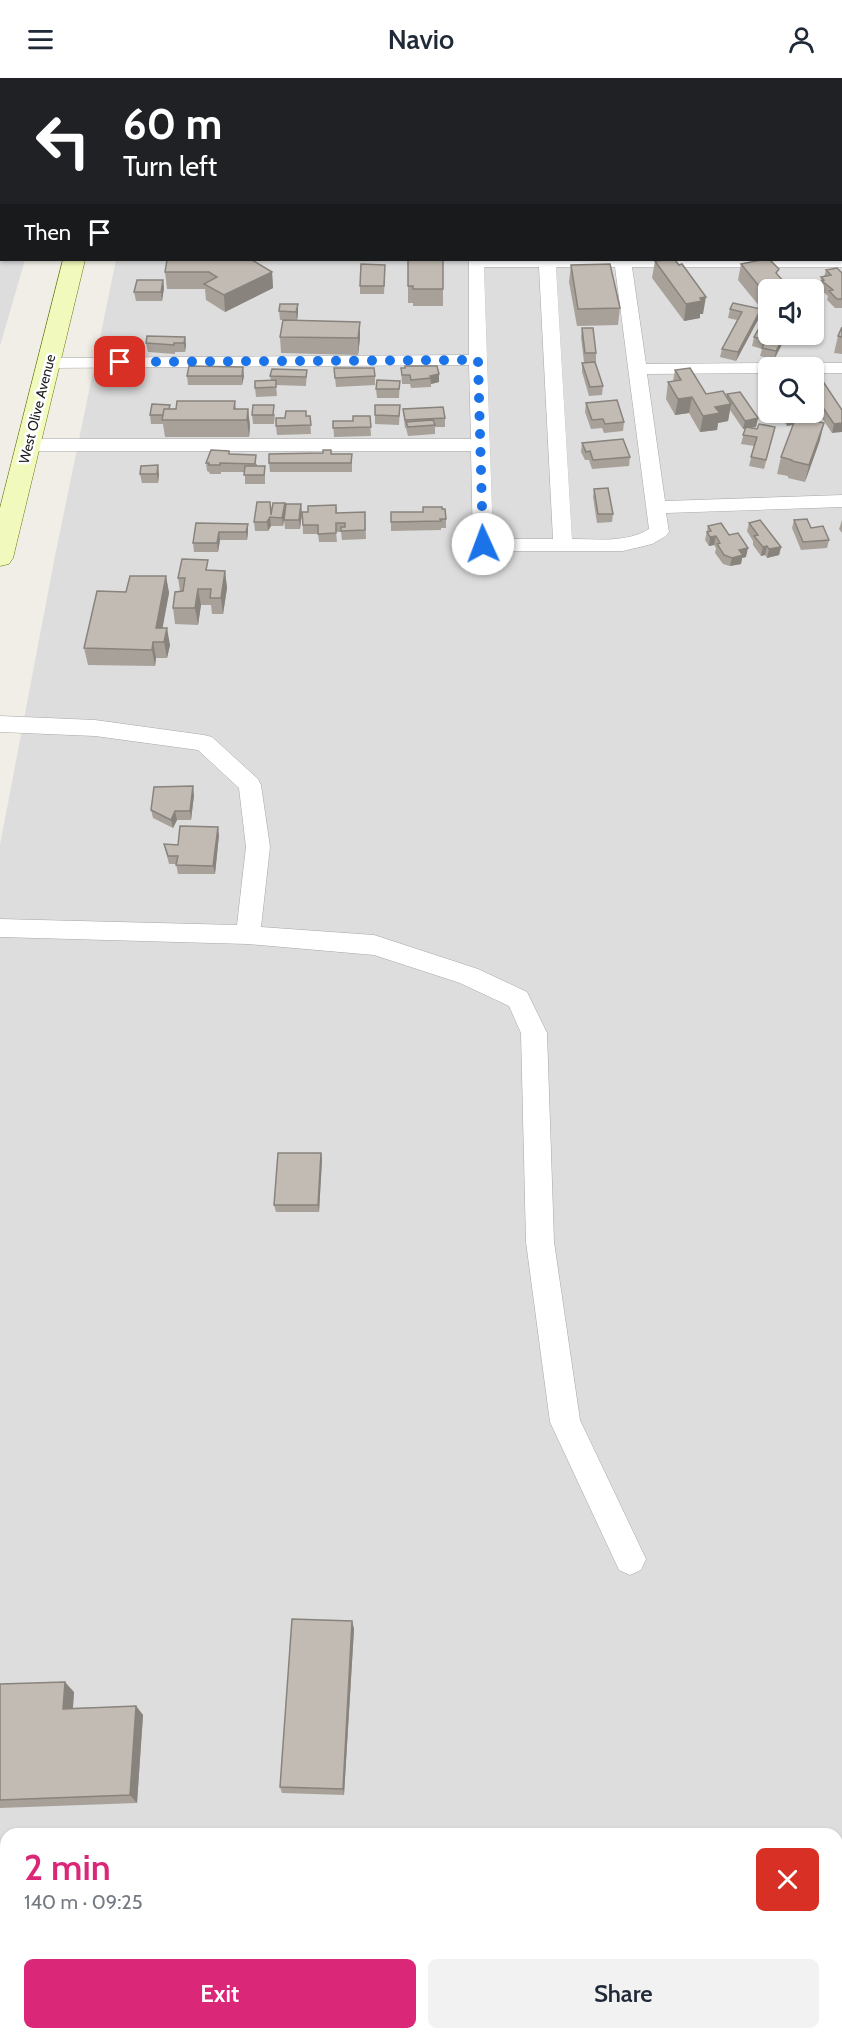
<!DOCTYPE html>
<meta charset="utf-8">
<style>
:root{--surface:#fff;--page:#f2f2f3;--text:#1f2937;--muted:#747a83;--accent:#db2777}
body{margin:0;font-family:Cabin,sans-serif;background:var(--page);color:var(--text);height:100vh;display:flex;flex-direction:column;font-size:22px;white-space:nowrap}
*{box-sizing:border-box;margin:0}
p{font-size:20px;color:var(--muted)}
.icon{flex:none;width:33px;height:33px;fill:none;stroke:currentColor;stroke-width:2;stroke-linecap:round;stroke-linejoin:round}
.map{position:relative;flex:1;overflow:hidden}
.drawer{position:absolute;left:0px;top:1750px;width:843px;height:212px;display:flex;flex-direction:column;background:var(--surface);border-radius:18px 18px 0 0;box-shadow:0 2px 4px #0004}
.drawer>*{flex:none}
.guide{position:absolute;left:0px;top:0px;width:843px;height:183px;box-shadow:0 2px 4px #0004;background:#202124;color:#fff;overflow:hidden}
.fabs{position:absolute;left:758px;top:201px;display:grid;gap:12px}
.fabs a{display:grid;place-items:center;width:66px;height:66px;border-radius:9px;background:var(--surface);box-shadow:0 2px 4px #0004;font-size:30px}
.pin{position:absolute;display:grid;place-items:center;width:51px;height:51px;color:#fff;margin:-26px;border-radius:12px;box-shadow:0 3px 9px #0006}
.me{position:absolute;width:66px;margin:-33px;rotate:358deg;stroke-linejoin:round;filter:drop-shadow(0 0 4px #0008)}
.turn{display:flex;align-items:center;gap:21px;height:126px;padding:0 24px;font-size:27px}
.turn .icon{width:78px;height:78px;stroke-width:2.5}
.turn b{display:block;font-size:42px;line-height:51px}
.then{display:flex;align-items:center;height:57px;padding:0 24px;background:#0003;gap:12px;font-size:22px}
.round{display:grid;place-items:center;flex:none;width:63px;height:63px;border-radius:9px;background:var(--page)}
.headline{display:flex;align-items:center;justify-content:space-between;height:102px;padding:0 24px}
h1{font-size:36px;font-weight:600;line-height:45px;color:var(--accent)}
.button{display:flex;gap:12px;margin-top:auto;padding:12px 24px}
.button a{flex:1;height:69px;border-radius:9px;background:var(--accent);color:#fff;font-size:24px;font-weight:600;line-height:69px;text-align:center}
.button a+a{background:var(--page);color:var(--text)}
header{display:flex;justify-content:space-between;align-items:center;height:78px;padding:0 24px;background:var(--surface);font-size:27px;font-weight:600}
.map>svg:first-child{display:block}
</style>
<header><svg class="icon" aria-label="menu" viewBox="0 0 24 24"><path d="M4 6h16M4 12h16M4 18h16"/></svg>Navio<svg class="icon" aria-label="person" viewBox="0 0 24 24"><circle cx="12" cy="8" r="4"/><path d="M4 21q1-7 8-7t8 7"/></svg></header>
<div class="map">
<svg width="842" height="1961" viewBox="0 0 842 1961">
<rect width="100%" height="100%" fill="#f1eee7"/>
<!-- residential -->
<path fill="#dedddd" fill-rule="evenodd" d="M0 0H76L2 2V182H25L0 268Z
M842 181V1961H0V767L55 478 116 182ZM768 212H813V256H768ZM768 290H813V334H768ZM6 1756H837V1956H6Z"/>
<!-- commercial -->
<path fill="#f1dad7" d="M156 0H487L745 1 156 2Z"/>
<!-- grass -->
<path fill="#c6eaae" d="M487 0H842V2Z"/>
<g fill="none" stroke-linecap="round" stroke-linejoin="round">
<!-- stream -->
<path fill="#a8cdde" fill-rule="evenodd" d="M0 0H5V2H2L0 4Z"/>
<defs>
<path id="lane" d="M842 179V189H632L646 286 768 285 777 290H768V295L647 296 665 423 842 417V429L666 435 669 454 666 458 652 466 623 473H483L476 471 473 467 471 373H28L21 371 19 367 21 363 28 361H471L469 287 48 290 42 289 39 285 42 281 48 280 469 277V182H842ZM484 189H539L553 461H493ZM556 189H615L649 451C626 465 598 461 572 461Z
M813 285H842V295H813V290H804Z
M0 638 95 642 204 657 212 659 258 701 261 707 270 769 261 849 374 857 478 891 527 914 547 955 554 1164 580 1342 646 1481 641 1492 630 1497 619 1492 550 1344 526 1164 521 955 509 928 460 905 374 877 248 866 0 859V841L237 847 246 769 239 710 198 672 95 658 0 654Z"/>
<path id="secondary" d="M110 0H128L109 2Z
M63 182H85L13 480 9 486 0 488V430Z"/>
</defs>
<!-- lane casing -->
<use href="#lane" stroke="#a7a7a7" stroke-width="1"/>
<!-- secondary casing -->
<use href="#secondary" stroke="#627906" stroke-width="1"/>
<!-- lane -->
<use href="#lane" fill="#fff" fill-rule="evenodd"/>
<!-- secondary -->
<use href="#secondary" fill="#f1f9bc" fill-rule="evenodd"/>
</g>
<!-- wall -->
<path fill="#a7a19a" d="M408 182H443V228H413V225H408Z
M655 183 703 236H700V240L684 243 652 200Z
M741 186 778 197 768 212V234H764L738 202Z
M571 187 620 230 618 247 577 248 569 204Z
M826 192 842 195V230H835L827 222 828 218 820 211 821 199H824Z
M165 194H272L273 210 225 234 206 222 205 211H167Z
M385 195 384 216H360V208Z
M163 202 164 210 162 223H136L134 214Z
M298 226V235L297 242 360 260 358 277 281 275 280 259 283 242H280L279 233Z
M730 231H761L759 240 736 283 720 279 722 271 737 242 728 240Z
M842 249V276L834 275 838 258Z
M582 250 596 275V284H584L581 259Z
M768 256H787L774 282 760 278 762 271 752 268 754 259Z
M185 259 186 267 185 274H175V276L148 274 146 265Z
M582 285 603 308 602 317 589 318 582 294Z
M334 290 375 298V307L336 309Z
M401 290 439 296V304L431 306V309L411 310 410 306H402Z
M307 292 306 308 276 307 277 318 256 319 255 310 271 302 270 298Z
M675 292 706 316 727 318V316L758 340 756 349 750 350 773 357 764 391 749 388 754 368 741 366 745 351H743L730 332 728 343 718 345 717 352 700 354 689 335 675 337 666 321 668 304 673 303Z
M813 297 842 332 832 355 813 327Z
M187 298H244L242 307H188Z
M400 303 399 320H377L376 311Z
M235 323 236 331H248L250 348 249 359H165L163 346H151L150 337 170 331Z
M586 325 624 344 623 353 604 355 602 350 591 351 585 334Z
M375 327H400L399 347 375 346Z
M403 331 445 340V349H435V356L408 358 406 350H405Z
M777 334H801L802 340 820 362 805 404 788 400V398L777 396 781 379 793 347 787 348Z
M275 336 274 346H253L252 337Z
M310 338 311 356 277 357 276 348 285 340Z
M370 338 371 358 334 359 333 343H353Z
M582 365 630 379 629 388 592 391 589 382H585L581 374Z
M229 373 230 376 257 386V388H265V406H245V394H221V396H210L209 394 207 393 206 385Z
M332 376H352V394H270L269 385Z
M141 388 159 396 158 405H142L140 396Z
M594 411 613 436 612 444 597 445 593 419Z
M336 427 337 435 365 434 366 461 342 462 341 454H336L337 464H319L318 456H303L302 434H308Z
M442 431 446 441V450H441V452L391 453V434H423Z
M285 432 302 435 300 451H285L284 441 283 448H271L268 453H255L254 444 271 436Z
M794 442 811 450 829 462 827 470 801 472 792 450Z
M842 442V455L839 451Z
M196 445 248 446V454L247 462H220L218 474H194L193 465Z
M749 445 781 469 779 477 767 480 765 477 761 478 753 467V463L747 453Z
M708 448 729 457 746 479 742 480 741 486 730 488 723 486 715 475 716 470 714 467 709 468 705 462Z
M209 492 225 493 227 510 223 536H212L211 527H201L198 547 175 546 173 530 180 513 178 500Z
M166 498 169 515 162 550 170 567 167 580H156L155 588 88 587 84 570 126 514Z
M194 717 191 742H177L173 750 153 740 151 732Z
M219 757 215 796H178L176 786H169L164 766 178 767Z
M321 1075 322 1082 319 1134H276L274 1127Z
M352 1543 354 1551 344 1717 282 1715 280 1709Z
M0 1606 74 1614 73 1630 136 1628 143 1637 137 1725 0 1730Z"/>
<!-- shaded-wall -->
<path fill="#88837d" d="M272 194 273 210 225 234 224 217Z
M163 202 164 210 162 223 161 214Z
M706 219 703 236H700V240L684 243 686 226 700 220Z
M298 226V235L297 243 296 234Z
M761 231 759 240 736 283 738 274Z
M360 244V260L358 277V260Z
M785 256H787L774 282 776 273Z
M185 259 186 267 185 274 184 265Z
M243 289 244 298 242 307V298Z
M439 296V304L431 306 430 298Z
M692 319 689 335 675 337 678 321Z
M731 326 728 343 718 345 717 352 700 354 703 338 715 329Z
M248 331 250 348 249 359 247 342Z
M803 337 801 345 787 348 788 340Z
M758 340 756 349 743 351 745 343Z
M824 345 820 362 805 404 809 387Z
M842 345V354L832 355 834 346Z
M158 387 159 396 158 405 157 396Z
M285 425V434L283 448 282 440Z
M301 426 302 435 300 451 299 442Z
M270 439 271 448 268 453 267 444Z
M248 446V454L247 462 246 454Z
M219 454 220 462 218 474 217 465Z
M716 458 714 467 709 468 710 459Z
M767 468 765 477 761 478 763 469Z
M781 469 779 477 767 480 769 471Z
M748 470 746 479 742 480 741 486 730 488 732 480 739 472Z
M225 493 227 510 223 536 221 520Z
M166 498 169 515 160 564 156 550Z
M198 511 201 527 198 547 195 530Z
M167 550 170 567 167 580 164 564Z
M153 564 156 580 155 588 152 572Z
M193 708 194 717 191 742 190 733Z
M175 733 177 742 173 750 171 742Z
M218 749 219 757 215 796 213 788Z
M321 1075 322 1082 319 1134 318 1127Z
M352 1543 354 1551 344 1717 343 1711Z
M65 1604 74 1614 72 1640 63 1631Z
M136 1628 143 1637 137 1725 130 1717Z"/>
<!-- building -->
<path fill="#c2bbb3" stroke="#88837d" stroke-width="1.5" d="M167 182H252L272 194 224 217 204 206 217 199 209 194H165Z
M408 182H443V211H413V208H408Z
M665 182H675L679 187 682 186 706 219 700 220 702 223 686 226 655 183Z
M761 182H770L779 191 776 195 791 212H768V218H767L741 186Z
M361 186 385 187 384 208H360Z
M610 186 620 230 578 231 571 187Z
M837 190 842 195V221H837L829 213 833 212 822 203 824 202 821 199 831 197 826 192Z
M137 202H163L161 214H134Z
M733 225 761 231 738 274 722 271 742 234 730 231Z
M280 226H298L296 234 279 233Z
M283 242 360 244 358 260 280 259Z
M762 245 768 247V256H785L776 273 762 270 766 262 754 259Z
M842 249V259L838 258Z
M582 250H593L596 275H585Z
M147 258 185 259 184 265H174V267L146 265Z
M595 284 603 308 590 309 582 285Z
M189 288 243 289 242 298H187Z
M405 288H437L439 296 430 298 431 300 411 302 410 297H402L401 290H405Z
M334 290H374L375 298 335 300Z
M690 290 706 316 723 313 731 326 715 329 720 335 703 338 692 319 678 321 668 304 681 302 675 292Z
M272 291 307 292 306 299 270 298Z
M818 296 842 332V345L834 346 813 315V297Z
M276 302V309L255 310V303Z
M377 302 400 303 399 311H376Z
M740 314 758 340 745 343 727 316Z
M617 322 624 344 605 346 603 341 592 342 586 325Z
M177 323H235L234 331H248L247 342H162L164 331H176Z
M152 326 170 327 169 331H164L163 337H150Z
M253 327H274L273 337H252Z
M375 327H400L399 338 375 337Z
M443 329 445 340 405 342 403 331Z
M286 333H306V338H310L311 347 276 348V340H285Z
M785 334H801L803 337 788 340Z
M353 338H370L371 349 333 350V343H353Z
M796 339 824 345 809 387 792 383V382L781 379Z
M433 342 435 347 408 349 406 344Z
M759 346 775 349 766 382 751 379 757 359 743 357 746 349 757 351Z
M623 361 630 379 593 382 590 373 586 374 582 365Z
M211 372 229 373V376L256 377 255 386 220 385V387H209V385H206Z
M323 372H331V376H352L351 385H269V376L323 375Z
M158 387 157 396H140L141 388Z
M245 388H265L264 397H244Z
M608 410 613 436H598L594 411Z
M257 424H270L271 437 273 425H285L282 440 270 439 267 444H254Z
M286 426H301L299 442H284Z
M336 427V435L365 434V452L341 453V449H345V445H336V455L318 456V447H303L302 434H308V428Z
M423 429H442V431H445L446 441H440L441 443 391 444V434H423Z
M807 441 811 450 823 448 829 462 803 464 794 442Z
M760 442 781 469 769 471 767 468 763 469 754 458 758 457 749 445Z
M196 445 248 446 246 454H219L217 465H193Z
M721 445 729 457 738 455 748 470 739 472 743 477 732 480 724 477 717 466 720 465 716 458 710 459 707 454 711 453 708 448Z
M182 481 208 482 206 492 225 493 221 520H210L211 511H198L195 530H173L175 514 183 513 185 500H178Z
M130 498H166L156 550H167L164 564H153L152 572 84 570 97 513 126 514Z
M193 708 190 733H175L171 742 151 732 154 709Z
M180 748 218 749 213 788 176 787 178 778H168L164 766 178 767Z
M278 1075H321L318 1127H274Z
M292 1541 352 1543 343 1711 280 1709Z
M65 1604 63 1631 136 1628 130 1717 0 1722V1606Z
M350 1956H548V1961H350Z"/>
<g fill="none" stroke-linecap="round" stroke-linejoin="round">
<!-- route -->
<path stroke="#1a73e8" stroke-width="10" stroke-dasharray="0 18" d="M120 284 478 282 483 466"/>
</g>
<g text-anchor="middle" stroke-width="5" stroke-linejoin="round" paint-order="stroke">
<!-- far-street labels -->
<g font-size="14" fill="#202020" stroke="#fff">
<text transform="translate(37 331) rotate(-76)" y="5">West Olive Avenue</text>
</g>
</g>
</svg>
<div class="fabs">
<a><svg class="icon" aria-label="sound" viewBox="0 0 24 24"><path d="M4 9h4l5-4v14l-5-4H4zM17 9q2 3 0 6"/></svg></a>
<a><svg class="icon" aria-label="search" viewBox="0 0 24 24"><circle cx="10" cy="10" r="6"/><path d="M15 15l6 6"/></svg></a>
</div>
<div class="pin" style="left:120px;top:284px;background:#d93025"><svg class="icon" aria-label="arrive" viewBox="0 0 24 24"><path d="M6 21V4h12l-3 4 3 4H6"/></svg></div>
<svg class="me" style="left:483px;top:466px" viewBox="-20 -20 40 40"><circle r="19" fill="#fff"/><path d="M0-13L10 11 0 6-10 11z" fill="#1a73e8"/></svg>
<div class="guide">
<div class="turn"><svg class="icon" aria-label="left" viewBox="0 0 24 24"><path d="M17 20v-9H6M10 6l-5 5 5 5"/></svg><div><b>60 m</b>Turn left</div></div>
<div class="then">Then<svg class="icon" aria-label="arrive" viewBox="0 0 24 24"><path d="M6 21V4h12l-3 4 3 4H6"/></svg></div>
</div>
<section class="drawer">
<div class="headline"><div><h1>2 min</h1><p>140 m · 09:25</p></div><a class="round" style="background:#d93025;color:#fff"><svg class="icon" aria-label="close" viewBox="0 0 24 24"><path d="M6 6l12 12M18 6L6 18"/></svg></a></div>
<div class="button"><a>Exit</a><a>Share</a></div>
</section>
</div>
